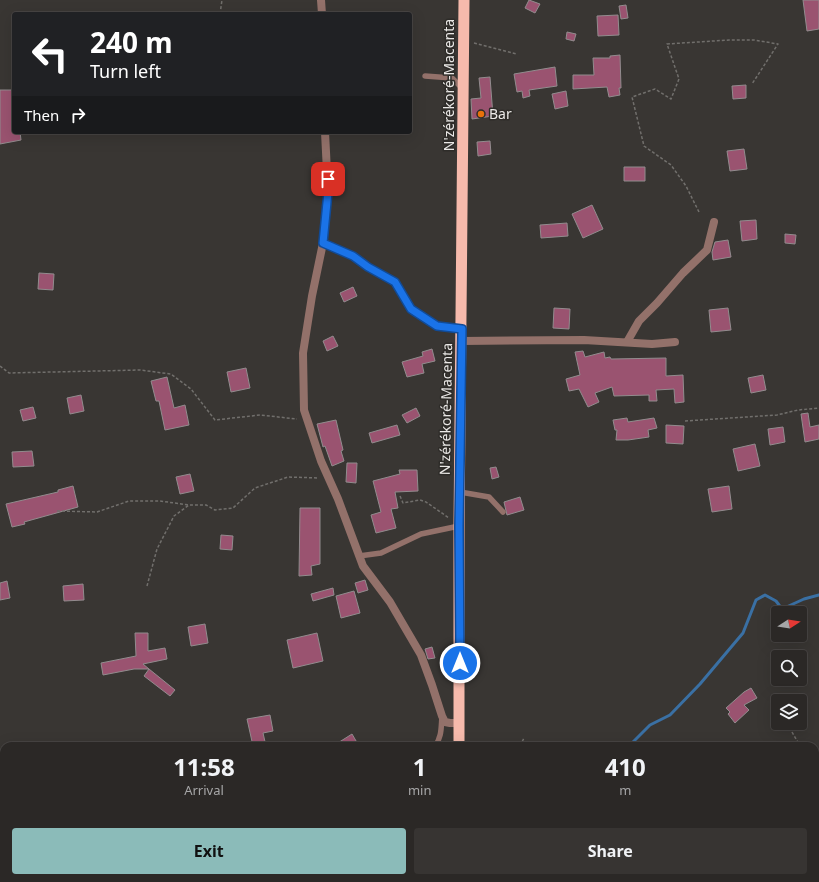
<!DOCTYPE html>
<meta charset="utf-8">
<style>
:root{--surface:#2b2826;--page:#373432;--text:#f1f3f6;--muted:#a6a6a7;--line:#474443;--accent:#8bbbb9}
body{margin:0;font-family:"Noto Sans",sans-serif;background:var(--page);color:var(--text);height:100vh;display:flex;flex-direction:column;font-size:15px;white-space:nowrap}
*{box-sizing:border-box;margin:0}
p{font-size:13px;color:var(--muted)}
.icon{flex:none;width:22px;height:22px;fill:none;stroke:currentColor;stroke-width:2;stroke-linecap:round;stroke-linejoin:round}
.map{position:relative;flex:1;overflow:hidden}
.panel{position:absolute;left:0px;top:742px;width:819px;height:140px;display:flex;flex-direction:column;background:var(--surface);border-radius:12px 12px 0 0;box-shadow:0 4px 16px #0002,0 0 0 1px var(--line)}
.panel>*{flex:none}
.top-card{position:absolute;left:12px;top:12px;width:400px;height:122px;border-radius:4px;box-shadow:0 4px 16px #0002,0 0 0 1px var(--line);background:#202124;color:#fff;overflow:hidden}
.needle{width:26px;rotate:78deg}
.controls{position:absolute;left:771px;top:606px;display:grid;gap:8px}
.controls a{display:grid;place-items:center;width:36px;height:36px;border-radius:4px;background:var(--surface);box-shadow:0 4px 16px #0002,0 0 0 1px var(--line);font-size:20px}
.pin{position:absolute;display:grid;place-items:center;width:34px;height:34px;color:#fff;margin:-17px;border-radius:8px;box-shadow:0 2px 6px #0006}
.me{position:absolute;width:44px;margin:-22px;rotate:0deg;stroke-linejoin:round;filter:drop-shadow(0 0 3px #0008)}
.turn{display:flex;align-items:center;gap:14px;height:84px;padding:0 12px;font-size:18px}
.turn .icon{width:52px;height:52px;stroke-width:2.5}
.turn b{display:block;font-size:28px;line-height:34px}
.then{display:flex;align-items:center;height:38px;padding:0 12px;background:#0003;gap:8px;font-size:15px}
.eta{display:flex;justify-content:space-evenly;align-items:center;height:68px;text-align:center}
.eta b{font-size:24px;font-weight:700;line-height:28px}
.action{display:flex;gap:8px;margin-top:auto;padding:8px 12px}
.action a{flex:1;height:46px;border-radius:4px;background:var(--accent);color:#111;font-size:16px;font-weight:700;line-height:46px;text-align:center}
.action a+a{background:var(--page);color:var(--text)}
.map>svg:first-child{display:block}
</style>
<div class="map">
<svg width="819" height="882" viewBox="0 0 819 882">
<rect width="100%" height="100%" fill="#393633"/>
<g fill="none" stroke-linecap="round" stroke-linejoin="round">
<!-- stream -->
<path stroke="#3a70a4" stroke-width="3" d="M629 746 650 725 670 715 700 684 743 633 756 600 765 595 776 601 782 609 804 599 819 595
M354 882 359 878"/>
</g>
<!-- building -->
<path fill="#9a5370" stroke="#928c8e" d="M529 0 540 4 535 13 525 8Z
M803 0H819V29L807 31Z
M626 5 628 18 621 19 619 6Z
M618 15 619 35 598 36 597 16Z
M567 32 576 34 574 41 566 39Z
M620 55 621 88H619L620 95 609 97 607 87 573 89V75H594L593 58H610V56Z
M555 67 557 86 529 90 530 96 523 98 522 91 517 92 514 74Z
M490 77 493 116 472 119 471 99 481 98 479 78Z
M746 85V98L733 99 732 86Z
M0 90H14V132H20L21 140 0 144Z
M566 91 568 106 555 109 552 94Z
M490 141 491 154 478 156 477 142Z
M744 149 747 169 730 171 727 151Z
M624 167H645V181H624Z
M592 205 603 229 583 238 572 214Z
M756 220 757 239 742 241 740 221Z
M567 223 568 236 541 238 540 225Z
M785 234 796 235 795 244 785 243Z
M728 240 731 257 713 260 712 252 715 242Z
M39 273 54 274 53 290 38 289Z
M353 287 357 296 344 302 340 293Z
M554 308 570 309 569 329 553 328Z
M728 308 731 330 711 332 709 310Z
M333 336 338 346 327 351 323 341Z
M432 349 435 361 422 364 424 373 407 377 402 362 423 356 422 352Z
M583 351 585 357 604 352 605 358 610 357 611 359 666 358V376L683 375 684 402 675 403 674 389 656 390 657 401H649V395L614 396 612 387 595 393 599 402 588 407 579 389 569 391 566 379 580 375 575 352Z
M246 368 250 388 231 392 227 372Z
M763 375 766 390 751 393 748 378Z
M167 377 174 408 185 405 189 425 165 430 159 401H156L151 381Z
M81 395 84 411 70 414 67 398Z
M33 407 36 418 23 421 20 410Z
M416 408 420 416 407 423 402 415Z
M808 413 810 427 819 425V439L805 442 801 414Z
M627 418 628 422 654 418 657 428 648 430 649 437 628 440H616L617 430H615L613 420Z
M336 420 343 450 341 451 344 461 332 466 325 446 323 447 317 424Z
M397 425 400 435 372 443 369 433Z
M666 425 684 426 683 444 666 443Z
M783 427 785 442 770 445 768 429Z
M755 444 760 466 738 471 733 449Z
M32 451 34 466 13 467 12 452Z
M347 463H357L356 483 346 482Z
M496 467 499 477 492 479 490 468Z
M399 470H417L418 491 395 492 398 508 391 509 396 528 376 533 371 515 381 512 373 481 400 474Z
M190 474 194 491 180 494 176 477Z
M73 486 78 507 24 522 25 524 12 527 6 504 58 492V490Z
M729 486 732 509 712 512 708 489Z
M520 497 524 510 507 515 504 502Z
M300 508H320V564L311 566 312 575 299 576Z
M221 535 233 536 232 550 220 549Z
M365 580 368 590 358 593 355 583Z
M7 581 10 598 0 600V583Z
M83 584 84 600 64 601 63 586Z
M333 588 334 595 313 601 311 594Z
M354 591 360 613 341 618 336 596Z
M205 624 208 643 191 646 188 627Z
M135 633H148V651L165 648 167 659 143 664 149 669H134L103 675 101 663 136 656Z
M317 633 323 661 293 668 287 640Z
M432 647 435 658 428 659 425 649Z
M149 669 175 690 170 696 144 676Z
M751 688 757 698 744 705 749 710 735 723 728 714 730 712 726 708 744 692Z
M270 715 273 731 263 733 266 746H253L247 719Z
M352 734 359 746H333Z"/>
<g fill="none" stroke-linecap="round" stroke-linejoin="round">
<!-- path -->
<path stroke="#716f6c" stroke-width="1.5" stroke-dasharray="3 2" stroke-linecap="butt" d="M220 14 222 0
M474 43 517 54
M699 212 686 186 671 165 644 146 632 97 655 89 671 99 679 79 667 44 729 40H754L778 44 752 84
M0 366 9 373 140 370 171 374 191 389 215 420 260 415 297 419
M685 421 777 415 798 410 819 408
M400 496 403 503 420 500 426 502 449 518
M57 511 97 512 129 501H160L189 505
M147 586 157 549 174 516 189 505H206L215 510 233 508 255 488 288 477 319 478
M792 732 800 746
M520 746 524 738
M815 751 819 748"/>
<!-- service -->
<path stroke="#93716a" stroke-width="5.5" d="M425 76 452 78 462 88
M323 243 353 255 368 267 395 282 411 309 437 326 462 329
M460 492 489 497 503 512
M359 556 381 553 421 534 459 526
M435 746C442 737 441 727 442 716
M0 832 4 836"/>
<!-- minor -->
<path stroke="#93716a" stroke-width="8" d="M321 0 322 14
M325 132 328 192 323 243 312 296 303 353 304 410 321 461 338 499 363 566 390 602 421 655 432 685 442 716 445 722 450 723H460
M462 341 584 340 652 344 675 342
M627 342 639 321 657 303 683 273 707 250 714 222"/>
<!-- trunk -->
<path stroke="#f6baac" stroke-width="11" d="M459 746V526L464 0
M455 882V878"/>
</g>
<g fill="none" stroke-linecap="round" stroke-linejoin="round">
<defs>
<path id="route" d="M328 179V192L323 243 353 256 368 267 395 282 411 309 437 326 462 329 459 526 460 663"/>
</defs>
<!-- route casing -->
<use href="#route" stroke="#114b97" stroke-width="10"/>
<!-- route -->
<use href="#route" stroke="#1a73e8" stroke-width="7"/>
</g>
<!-- markers -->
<circle fill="#e8710a" stroke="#2e2c29" stroke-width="1.5" cx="481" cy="114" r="4"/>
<g text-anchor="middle" stroke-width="3" stroke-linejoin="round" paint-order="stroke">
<!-- street labels -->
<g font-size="14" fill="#eae8e6" stroke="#2e2c29">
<text transform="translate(449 85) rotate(-90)" y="5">N'zérékoré-Macenta</text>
<text transform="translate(446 409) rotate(-89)" y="5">N'zérékoré-Macenta</text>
</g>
<!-- poi labels -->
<g font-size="14" fill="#eae8e6" stroke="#2e2c29" text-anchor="start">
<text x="489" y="119">Bar</text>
</g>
</g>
</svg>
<div class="controls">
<a><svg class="needle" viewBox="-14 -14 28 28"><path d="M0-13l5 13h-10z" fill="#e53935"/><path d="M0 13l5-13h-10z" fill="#a6a6a7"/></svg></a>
<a><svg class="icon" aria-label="search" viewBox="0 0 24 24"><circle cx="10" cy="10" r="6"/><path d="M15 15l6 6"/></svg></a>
<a><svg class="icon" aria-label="layers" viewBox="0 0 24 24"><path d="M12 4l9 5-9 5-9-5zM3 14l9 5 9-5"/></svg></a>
</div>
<div class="pin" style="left:328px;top:179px;background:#d93025"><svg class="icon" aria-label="arrive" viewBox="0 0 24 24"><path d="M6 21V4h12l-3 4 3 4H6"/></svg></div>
<svg class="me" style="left:460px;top:663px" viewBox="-20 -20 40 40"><circle r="17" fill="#1a73e8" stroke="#fff" stroke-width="3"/><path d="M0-11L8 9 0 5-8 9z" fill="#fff"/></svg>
<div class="top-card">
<div class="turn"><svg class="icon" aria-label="left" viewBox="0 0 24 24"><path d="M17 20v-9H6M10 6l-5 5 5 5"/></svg><div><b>240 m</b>Turn left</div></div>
<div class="then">Then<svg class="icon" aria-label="right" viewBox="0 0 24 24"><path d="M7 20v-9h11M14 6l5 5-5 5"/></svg></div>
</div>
<section class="panel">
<div class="eta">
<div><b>11:58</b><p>Arrival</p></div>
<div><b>1</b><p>min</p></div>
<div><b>410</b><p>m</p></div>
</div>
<div class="action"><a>Exit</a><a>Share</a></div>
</section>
</div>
